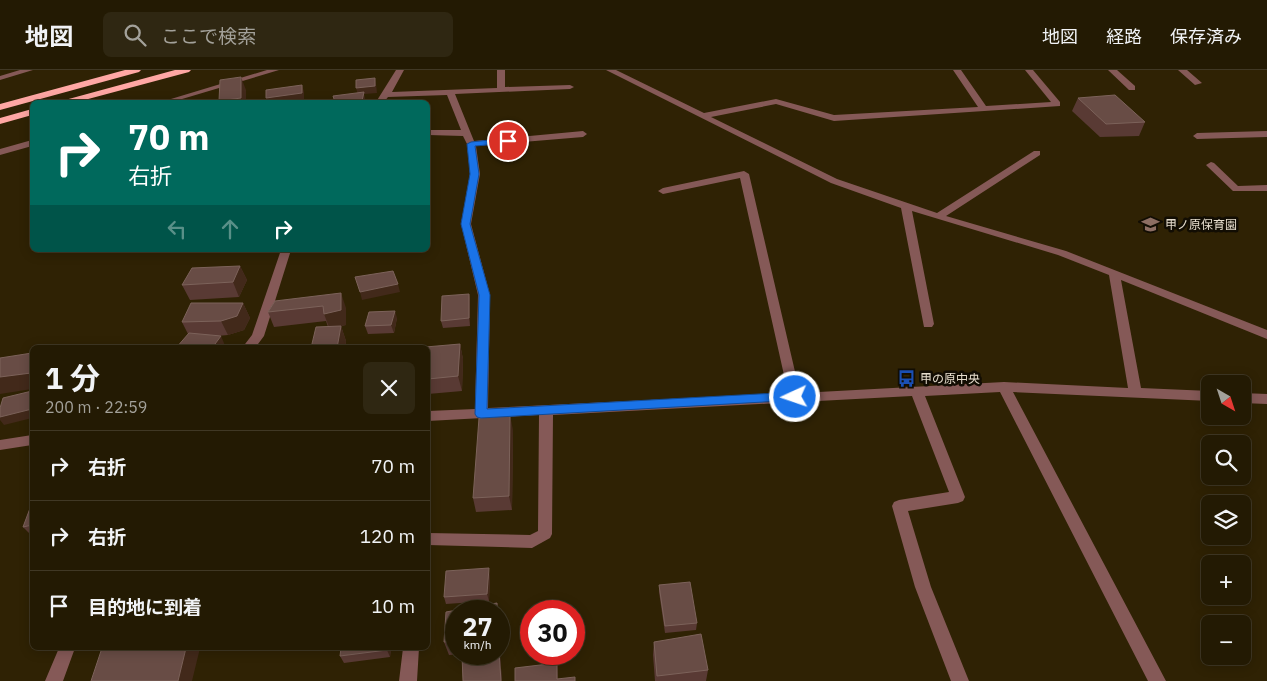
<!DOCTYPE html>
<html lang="ja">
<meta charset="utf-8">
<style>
:root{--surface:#231a03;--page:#2f2712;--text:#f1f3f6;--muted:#a3a19a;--line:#403825}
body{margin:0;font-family:"IBM Plex Sans","Noto Sans JP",sans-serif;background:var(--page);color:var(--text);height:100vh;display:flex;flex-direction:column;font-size:19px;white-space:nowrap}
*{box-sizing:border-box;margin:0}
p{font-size:16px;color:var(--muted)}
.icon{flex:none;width:28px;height:28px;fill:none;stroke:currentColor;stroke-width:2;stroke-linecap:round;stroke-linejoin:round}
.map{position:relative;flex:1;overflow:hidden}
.drawer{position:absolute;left:30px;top:275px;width:400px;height:305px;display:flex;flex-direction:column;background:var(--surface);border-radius:8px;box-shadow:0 2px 12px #0003,0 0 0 1px var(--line)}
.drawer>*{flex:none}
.banner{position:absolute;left:30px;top:30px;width:400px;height:152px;border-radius:8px;box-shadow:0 2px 12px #0003,0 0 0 1px var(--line);background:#00695c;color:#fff;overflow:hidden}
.needle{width:32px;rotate:141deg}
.fabs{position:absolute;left:1201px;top:305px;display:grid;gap:10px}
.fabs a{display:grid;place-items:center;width:50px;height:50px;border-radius:8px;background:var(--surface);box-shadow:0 2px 12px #0003,0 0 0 1px var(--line);font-size:25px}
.speed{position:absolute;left:445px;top:530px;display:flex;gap:10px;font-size:25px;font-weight:700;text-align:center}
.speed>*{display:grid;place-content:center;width:65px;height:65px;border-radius:50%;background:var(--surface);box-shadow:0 2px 12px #0003,0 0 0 1px var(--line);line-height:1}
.speed small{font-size:12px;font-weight:400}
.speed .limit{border:8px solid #d22;background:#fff;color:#111}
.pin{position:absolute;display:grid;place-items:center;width:42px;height:42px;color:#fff;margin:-21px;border:2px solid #fff;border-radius:50%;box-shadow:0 1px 5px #0007}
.me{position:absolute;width:55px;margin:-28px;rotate:267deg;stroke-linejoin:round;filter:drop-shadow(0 0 4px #0008)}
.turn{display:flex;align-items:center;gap:18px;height:105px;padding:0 15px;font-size:22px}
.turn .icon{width:65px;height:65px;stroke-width:2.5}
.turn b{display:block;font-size:35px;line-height:42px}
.lanes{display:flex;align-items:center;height:48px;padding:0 15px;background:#0003;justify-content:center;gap:25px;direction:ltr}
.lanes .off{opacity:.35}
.round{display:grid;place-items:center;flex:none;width:52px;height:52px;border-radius:8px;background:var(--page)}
.overview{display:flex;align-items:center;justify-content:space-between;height:85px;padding:0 15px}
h1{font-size:30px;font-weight:700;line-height:38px}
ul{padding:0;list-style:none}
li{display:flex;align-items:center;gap:15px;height:70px;padding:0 15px;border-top:1px solid var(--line)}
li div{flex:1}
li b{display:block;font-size:19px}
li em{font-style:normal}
header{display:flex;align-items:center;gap:30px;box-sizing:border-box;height:70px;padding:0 25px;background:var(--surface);border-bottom:1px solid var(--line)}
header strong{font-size:24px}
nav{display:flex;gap:28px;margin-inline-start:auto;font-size:18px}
.search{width:350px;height:45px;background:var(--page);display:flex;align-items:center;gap:12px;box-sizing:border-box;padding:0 18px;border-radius:8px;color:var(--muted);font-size:19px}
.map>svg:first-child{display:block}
</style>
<header>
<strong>地図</strong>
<div class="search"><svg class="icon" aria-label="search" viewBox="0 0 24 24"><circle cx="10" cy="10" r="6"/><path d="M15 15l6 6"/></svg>ここで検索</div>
<nav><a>地図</a><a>経路</a><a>保存済み</a></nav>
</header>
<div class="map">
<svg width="1267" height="611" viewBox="0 0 1267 611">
<rect width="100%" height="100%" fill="#2f2204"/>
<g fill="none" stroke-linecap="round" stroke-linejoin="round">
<!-- street -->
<path fill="#855957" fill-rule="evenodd" d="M20 0H33L0 10V6Z
M267 0H279L172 32H161Z
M396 0H404L392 22 497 18V0H505V17L570 15 574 17 570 19 455 24 474 71 583 61 587 64 583 67 476 76 480 104 471 154 490 225 488 338 788 323 740 108 663 124 658 121 663 118 744 101 749 104 800 323 1004 312 1128 318 1109 205 1058 185 912 141 934 254 932 257H924L901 138 831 113 606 0H616L704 43 776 29 834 45 978 37 953 0H961L986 36 1051 32 1025 0H1033L1060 32V36L834 51 776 34 711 47 837 109 937 143 1034 81H1040V85L946 146 1066 181 1267 260V269L1121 210 1141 318 1210 321V331L1013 322 1166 611H1148L1000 322 925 326 965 427 963 431 958 433 908 441 931 517 969 611H951L915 517 892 436 894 432 899 430 949 422 912 326 553 345 552 464 550 468 532 478 428 475V463L530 465 538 461 539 345 428 351V341L475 339 478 225 461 154 470 104 467 74 463 66 428 65V60H461L447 25 388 27 384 32H376Z
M1108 0H1117L1135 16V20H1129Z
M1178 0H1187L1202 13 1195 15Z
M1267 61V67L1197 69 1193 66 1197 63Z
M32 70V76L0 85V79Z
M1211 92 1214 93 1238 116 1267 115V121H1233L1208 97 1206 95Z
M281 180H291L264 266 255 278H242L252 265Z
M1242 323 1267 324V334L1242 333Z
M32 365V375L0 380V370Z
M59 578H75L63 611H45Z
M403 578H419L417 611H399Z"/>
<!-- highway -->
<path fill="#ffa7a4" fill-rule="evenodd" d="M125 0H141L139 2 0 40V34Z
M175 0H191L189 2 77 32H63L65 30Z
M32 39V45L0 54V48Z"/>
</g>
<!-- wall -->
<path fill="#593a34" d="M1078 28 1145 52 1139 66 1100 67 1072 41Z
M240 196 247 210 239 227 190 230 182 215Z
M469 224 470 231V256L443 258 441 251Z
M275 231 346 238V255L341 256 346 271 345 278H311L328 257 326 251 274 257 268 242Z
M243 233 250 248 244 260 228 265 217 266 188 264 182 252Z
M397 248 394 263 368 264 365 256Z
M460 274 463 289 462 321 428 324V278Z
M513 360 512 440 476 442 473 428Z
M32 433V464H30L23 457Z
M490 506 489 531 446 534 444 527Z
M659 515 697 553 696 560 665 563 659 522Z
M497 533 500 547V579L499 580 500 585 502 611H463L462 585 467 584H499V541H456V584H462L449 585 444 572 446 542Z
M654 572 708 600 706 611H655L653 585Z
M391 578 390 587 344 593 340 586Z"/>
<!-- shaded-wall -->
<path fill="#42291a" d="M241 7 246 20V32H220L219 31Z
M375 8 376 14 377 23 364 24 365 28V32H349L358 25 356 18Z
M302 15 304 22V30L283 32H268L266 28Z
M240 196 247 210 239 227 233 212Z
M398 214 400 222 362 230 360 222Z
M341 223 346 238V255L341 256 346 271 345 278H337L324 244Z
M469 224 470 231V256L469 248Z
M243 233 250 248 244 260 228 265 221 251Z
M395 241 397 248 394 263 391 255Z
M221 266 226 278H212Z
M460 274 463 289 462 321 458 306Z
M32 299V319L0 324V307Z
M32 339V348L4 355 0 350V347Z
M510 345 513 360 512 440 509 426Z
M489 498 490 506 489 531 487 524Z
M497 533 500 547V579L499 573V541H497Z
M186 578H200L192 611H178Z
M387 578H391L390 587 387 580Z
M499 579 500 585 502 611H501Z
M557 593 558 606V611H557Z"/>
<!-- building -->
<path fill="#684c45" stroke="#7c625a" d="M241 7V28L219 31 220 10Z
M375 8V16L356 18V10Z
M302 15V23L266 28V20Z
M364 22 362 31 349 32H335L333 26Z
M1115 25 1145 52 1106 54 1078 28Z
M240 196 233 212 182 215 192 198Z
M393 201 398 214 360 222 355 207Z
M341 223V240L324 244 323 236 268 242 275 231Z
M469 224V248L441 251 442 226Z
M191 233H243L237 246 221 251 182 252Z
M395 241 391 255 365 256 369 242Z
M341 256 337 278H311L316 257Z
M189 263 221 266 212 278H176Z
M460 274 458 306 428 309V278H414Z
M32 283V299L31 303 0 307V288Z
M32 321V339L0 347V338L3 328Z
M510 345 509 426 473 428 479 348Z
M32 433V455L23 457Z
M489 498 487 524 444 527 446 501Z
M690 512 697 553 665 556 659 515Z
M497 533V541H456V571L444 572 446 542Z
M701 564 708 600 657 606 654 572Z
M102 578H186L178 611H91Z
M341 578H387V580L340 586Z
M499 582 501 611H463L462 585 467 584H499Z
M557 593V609L575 607V611H515V598Z"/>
<!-- route -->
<path fill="#1a73e8" stroke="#114b97" d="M508 68 511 69V73L475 76 479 104 470 154 490 225 487 339 795 322 800 327 799 330 481 348 477 347 475 344 479 225 461 154 470 104 467 74 471 72Z"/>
<!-- icons -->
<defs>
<symbol id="school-bare" viewBox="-9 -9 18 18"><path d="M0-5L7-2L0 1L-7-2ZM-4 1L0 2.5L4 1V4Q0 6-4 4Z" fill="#8d6e63" stroke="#120d03" stroke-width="2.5" paint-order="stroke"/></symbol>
<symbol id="bus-bare" viewBox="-9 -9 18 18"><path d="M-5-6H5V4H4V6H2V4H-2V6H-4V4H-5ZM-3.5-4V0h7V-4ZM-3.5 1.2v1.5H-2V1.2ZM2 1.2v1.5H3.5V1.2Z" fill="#1a4fb4" stroke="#120d03" stroke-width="2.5" paint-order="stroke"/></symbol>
</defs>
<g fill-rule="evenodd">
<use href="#school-bare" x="1138" y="142" width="25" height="25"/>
<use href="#bus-bare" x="894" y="296" width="25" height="25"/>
</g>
<g text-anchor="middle" stroke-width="5" stroke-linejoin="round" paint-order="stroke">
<!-- poi labels -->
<g font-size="12" fill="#e6ddcd" stroke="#120d03" text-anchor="start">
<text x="1165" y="159">甲ノ原保育園</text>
<text x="920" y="313">甲の原中央</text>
</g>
</g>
</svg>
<div class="fabs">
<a><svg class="needle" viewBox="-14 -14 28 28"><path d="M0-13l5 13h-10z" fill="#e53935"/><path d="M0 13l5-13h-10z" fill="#a3a19a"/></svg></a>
<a><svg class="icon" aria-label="search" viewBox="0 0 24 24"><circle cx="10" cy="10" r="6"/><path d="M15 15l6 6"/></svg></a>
<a><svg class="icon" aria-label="layers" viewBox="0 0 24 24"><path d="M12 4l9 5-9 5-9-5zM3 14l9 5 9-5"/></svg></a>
<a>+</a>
<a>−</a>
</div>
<div class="speed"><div>27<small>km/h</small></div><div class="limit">30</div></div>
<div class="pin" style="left:508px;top:71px;background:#d93025"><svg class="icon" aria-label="arrive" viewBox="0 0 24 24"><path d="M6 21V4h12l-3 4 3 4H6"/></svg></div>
<svg class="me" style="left:795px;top:327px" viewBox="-20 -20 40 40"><circle r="17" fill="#1a73e8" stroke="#fff" stroke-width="3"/><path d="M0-11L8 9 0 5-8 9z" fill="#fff"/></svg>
<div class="banner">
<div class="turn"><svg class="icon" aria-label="right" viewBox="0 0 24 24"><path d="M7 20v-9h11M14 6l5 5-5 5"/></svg><div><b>70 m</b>右折</div></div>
<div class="lanes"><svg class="icon off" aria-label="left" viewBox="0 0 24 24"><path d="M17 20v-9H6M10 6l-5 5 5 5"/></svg><svg class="icon off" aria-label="ahead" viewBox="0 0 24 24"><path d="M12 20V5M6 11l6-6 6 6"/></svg><svg class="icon" aria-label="right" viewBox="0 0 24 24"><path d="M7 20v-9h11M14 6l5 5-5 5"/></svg></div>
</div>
<section class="drawer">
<div class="overview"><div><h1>1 分</h1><p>200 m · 22:59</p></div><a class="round"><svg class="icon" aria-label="close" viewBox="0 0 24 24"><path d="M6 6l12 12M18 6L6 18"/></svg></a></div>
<ul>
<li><svg class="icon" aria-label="right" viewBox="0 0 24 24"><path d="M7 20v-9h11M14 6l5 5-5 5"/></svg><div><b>右折</b></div><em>70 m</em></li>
<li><svg class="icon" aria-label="right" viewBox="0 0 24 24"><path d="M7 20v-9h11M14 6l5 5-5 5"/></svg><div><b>右折</b></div><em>120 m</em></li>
<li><svg class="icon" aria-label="arrive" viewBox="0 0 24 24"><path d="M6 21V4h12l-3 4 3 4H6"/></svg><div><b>目的地に到着</b></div><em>10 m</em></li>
</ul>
</section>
</div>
